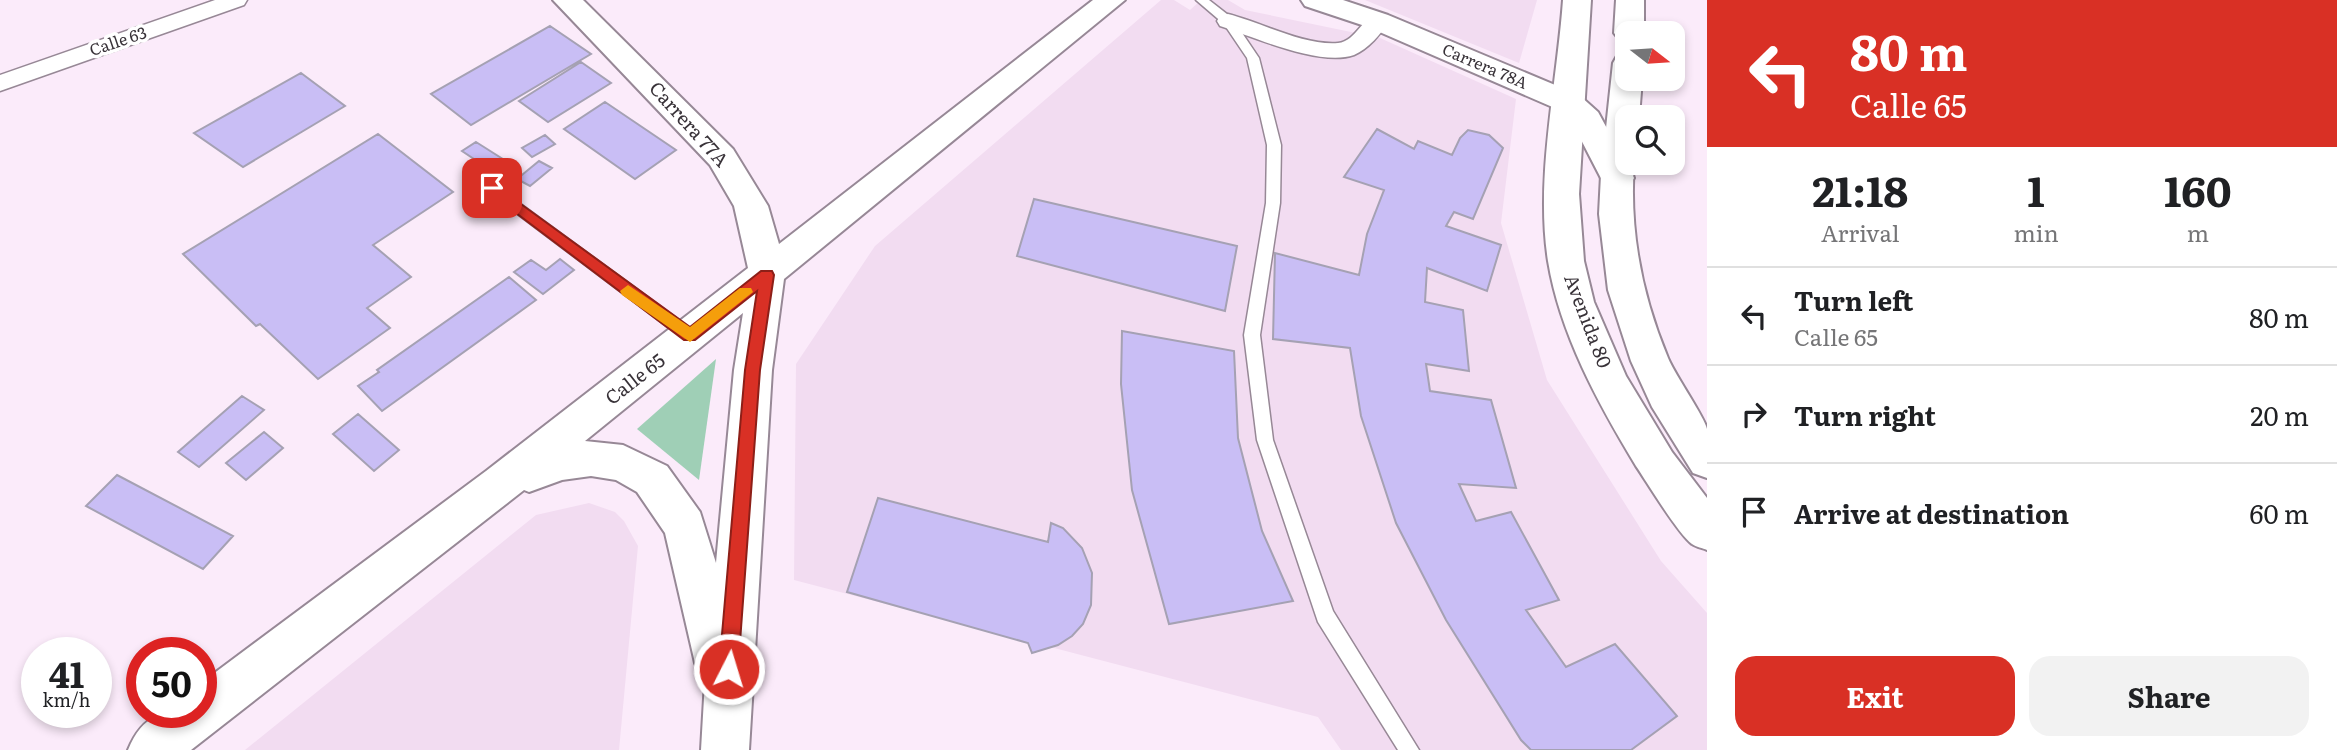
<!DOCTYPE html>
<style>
:root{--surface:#fff;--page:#f2f2f2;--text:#202124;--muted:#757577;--line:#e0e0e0;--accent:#d93025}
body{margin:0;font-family:Literata,serif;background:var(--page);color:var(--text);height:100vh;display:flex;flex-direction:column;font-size:26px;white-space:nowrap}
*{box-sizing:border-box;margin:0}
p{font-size:23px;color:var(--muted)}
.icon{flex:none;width:38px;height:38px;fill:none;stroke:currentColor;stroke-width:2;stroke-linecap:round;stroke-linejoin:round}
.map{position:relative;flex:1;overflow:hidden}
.panel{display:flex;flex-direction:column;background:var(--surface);width:630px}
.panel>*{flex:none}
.guide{background:#d93025;color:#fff;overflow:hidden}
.needle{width:46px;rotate:107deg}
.buttons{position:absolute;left:1615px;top:21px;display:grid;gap:14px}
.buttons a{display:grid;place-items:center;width:70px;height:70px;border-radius:14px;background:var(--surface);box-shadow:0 4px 10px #0003;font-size:35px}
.speed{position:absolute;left:21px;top:637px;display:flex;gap:14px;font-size:35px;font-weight:700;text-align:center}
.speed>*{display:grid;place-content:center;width:91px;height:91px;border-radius:50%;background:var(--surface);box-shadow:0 4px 10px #0003;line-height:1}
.speed small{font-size:18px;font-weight:400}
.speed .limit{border:10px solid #d22;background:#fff;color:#111}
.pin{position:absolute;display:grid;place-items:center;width:60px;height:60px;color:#fff;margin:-30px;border-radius:14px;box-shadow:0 4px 10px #0006}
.me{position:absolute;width:77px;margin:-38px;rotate:5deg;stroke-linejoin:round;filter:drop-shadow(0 0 5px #0008)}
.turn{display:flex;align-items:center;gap:24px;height:147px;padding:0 28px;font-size:32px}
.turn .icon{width:91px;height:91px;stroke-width:2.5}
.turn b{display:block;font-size:49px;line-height:60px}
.eta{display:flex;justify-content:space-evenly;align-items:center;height:119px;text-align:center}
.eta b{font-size:42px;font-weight:700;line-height:49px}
.primary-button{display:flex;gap:14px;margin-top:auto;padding:14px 28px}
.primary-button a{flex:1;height:80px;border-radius:21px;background:var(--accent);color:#fff;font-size:28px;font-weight:700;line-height:80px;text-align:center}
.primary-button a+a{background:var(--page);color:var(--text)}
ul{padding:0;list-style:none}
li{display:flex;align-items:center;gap:21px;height:98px;padding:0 28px;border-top:2px solid var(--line)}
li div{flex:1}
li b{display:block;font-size:26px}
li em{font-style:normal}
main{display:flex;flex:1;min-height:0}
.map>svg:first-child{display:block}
</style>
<main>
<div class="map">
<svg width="1707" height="750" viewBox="0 0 1707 750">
<rect width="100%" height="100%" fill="#fbebfa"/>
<!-- built -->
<path fill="#f2dcf1" d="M1161 0H1174L1190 10 1201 0H1228L1245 10 1380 38 1516 99 1501 223 1547 380 1661 561 1707 613V750H1341L1318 717 794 580 796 364 875 246Z
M1365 0H1537L1519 63Z
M589 503 615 512 624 521 638 546 619 750H245L536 515Z"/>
<!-- green -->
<path fill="#9fcfb6" d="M716 359 699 480 637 429Z"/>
<!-- building -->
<path fill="#c9bef5" stroke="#a5a1b3" stroke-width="2" d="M550 26 591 54 471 125 431 94Z
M581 62 611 83 548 122 519 101Z
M301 73 345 106 243 167 194 133Z
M605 102 676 150 635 179 564 129Z
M1377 129 1414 149 1418 141 1452 155 1460 138 1468 130 1489 135 1503 148 1473 219 1454 212 1446 226 1501 245 1487 291 1427 268 1425 302 1463 310 1469 371 1426 364 1430 391 1491 400 1516 488 1459 484 1476 521 1511 512 1559 600 1526 610 1566 667 1615 644 1677 716 1631 750H1531L1521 740 1446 620 1396 523 1361 416 1350 348 1273 339 1275 253 1359 275 1367 234 1384 190 1344 177Z
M378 134 453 192 373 245 411 277 367 308 390 328 318 379 260 324 256 326 183 254Z
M545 135 555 144 532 157 522 148Z
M476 142 506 161 492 171 462 151Z
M539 161 552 168 530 186 517 179Z
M1034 199 1237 246 1225 311 1017 256Z
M560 259 574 270 543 294 514 272 531 260 546 270Z
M509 277 536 300 382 411 358 386 379 372 377 370Z
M1122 331 1234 351 1238 438 1262 531 1293 601 1169 624 1132 490 1121 384Z
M242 396 264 410 199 467 178 452Z
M358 414 399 450 374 471 333 434Z
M264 432 283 448 246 480 226 463Z
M117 475 233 536 203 569 86 506Z
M878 498 1048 542 1051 523 1063 528 1082 548 1092 573 1091 605 1083 624 1072 636 1058 645 1032 653 1028 643 847 592Z"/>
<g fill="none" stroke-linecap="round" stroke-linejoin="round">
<defs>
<path id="service" d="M1196 0H1209L1232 18 1259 58 1281 145 1280 203 1260 335 1273 440 1333 611 1419 750H1398L1318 622 1257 440 1244 335 1266 203 1267 145 1247 58 1224 24Z
M492 183 695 332 698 336 695 340H685L487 191 485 188Z"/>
<path id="minor" d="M215 0H247L244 5 0 91V75Z
M1228 14C1260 22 1305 46 1338 43 1359 41 1362 10 1386 16L1389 21C1381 34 1368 49 1354 55 1320 67 1254 37 1220 26L1217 21 1220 16Z"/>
<path id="secondary" d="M553 0H583L733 149 768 206 779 244 1093 0H1125L784 279 772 370 749 750H701L705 681 702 679 695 663 665 533 637 492 616 480 591 476 562 480 529 492 524 490 191 750H128C144 711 164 712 201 712V683L486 471 748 268 734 206 710 165ZM743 313 734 370 716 563 700 512 667 466 623 445 585 441Z
M1301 0H1343L1388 15 1579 95 1598 112 1634 178 1629 186 1617 190 1605 186 1574 126 1557 109 1368 27 1305 6Z"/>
<path id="primary" d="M1563 0H1591L1579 194 1584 261 1594 302 1626 376 1672 452 1707 498V550C1703 548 1696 547 1692 544 1678 534 1647 482 1636 466 1598 403 1560 334 1548 261 1535 178 1557 84 1563 0Z
M1616 0H1644V33H1628V42L1619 39 1614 33Z
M1628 54V79H1642L1639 117H1628V163H1634C1629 230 1642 296 1668 358 1675 375 1705 418 1707 429 1707 445 1707 462 1707 478L1693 473 1652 407 1631 361 1608 290 1599 214 1601 175 1613 63 1617 56Z"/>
</defs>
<!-- service casing -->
<use href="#service" stroke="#978896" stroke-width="3"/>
<!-- minor casing -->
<use href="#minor" stroke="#978896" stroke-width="3"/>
<!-- secondary casing -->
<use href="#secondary" stroke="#978896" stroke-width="4"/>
<!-- primary casing -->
<use href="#primary" stroke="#978896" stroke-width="4"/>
<!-- service -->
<use href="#service" fill="#fff" fill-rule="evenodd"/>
<!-- minor -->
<use href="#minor" fill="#fff" fill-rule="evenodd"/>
<!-- secondary -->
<use href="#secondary" fill="#fff" fill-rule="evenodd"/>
<!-- primary -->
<use href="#primary" fill="#fff" fill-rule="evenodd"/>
</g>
<!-- route -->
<path fill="#d93025" stroke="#8d1f18" stroke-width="2" d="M492 183 690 327 761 271H772L774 275 760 370 738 669 736 676 729 679 722 676 719 669 745 370 757 291 695 340H684L487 191V184Z"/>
<!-- slow -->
<path fill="#f59e0b" d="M628 285 690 327 740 288H751L753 292 690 342 622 295 620 291Z"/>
<g text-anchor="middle" stroke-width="7" stroke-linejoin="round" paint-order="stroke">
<!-- far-street labels -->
<g font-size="16" fill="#383238" stroke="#fff">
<text transform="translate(118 41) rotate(-19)" y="6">Calle 63</text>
<text transform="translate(1485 66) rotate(23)" y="6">Carrera 78A</text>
</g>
<!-- street labels -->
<g font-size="19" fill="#383238" stroke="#fff">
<text transform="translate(689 124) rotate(48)" y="7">Carrera 77A</text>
<text transform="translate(1588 321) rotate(69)" y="7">Avenida 80</text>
<text transform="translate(635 379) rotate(-38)" y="7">Calle 65</text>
</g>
</g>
</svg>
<div class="buttons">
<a><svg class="needle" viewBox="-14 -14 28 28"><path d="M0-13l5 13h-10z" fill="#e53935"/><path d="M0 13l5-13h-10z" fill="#757577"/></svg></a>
<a><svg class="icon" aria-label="search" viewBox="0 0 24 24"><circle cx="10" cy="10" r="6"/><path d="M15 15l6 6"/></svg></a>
</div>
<div class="speed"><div>41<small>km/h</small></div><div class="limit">50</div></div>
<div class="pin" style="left:492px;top:188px;background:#d93025"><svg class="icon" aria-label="arrive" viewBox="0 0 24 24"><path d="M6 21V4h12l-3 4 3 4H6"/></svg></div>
<svg class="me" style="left:729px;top:669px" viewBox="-20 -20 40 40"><circle r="17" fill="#d93025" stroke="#fff" stroke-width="3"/><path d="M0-11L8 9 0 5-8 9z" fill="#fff"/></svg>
</div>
<section class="panel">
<div class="guide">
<div class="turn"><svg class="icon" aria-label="left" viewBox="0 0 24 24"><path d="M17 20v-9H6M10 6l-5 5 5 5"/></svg><div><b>80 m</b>Calle 65</div></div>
</div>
<div class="eta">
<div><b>21:18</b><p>Arrival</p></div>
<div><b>1</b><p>min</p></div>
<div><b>160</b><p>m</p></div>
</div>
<ul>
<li><svg class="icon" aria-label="left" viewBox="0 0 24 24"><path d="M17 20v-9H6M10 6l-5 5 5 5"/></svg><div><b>Turn left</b><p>Calle 65</p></div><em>80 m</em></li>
<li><svg class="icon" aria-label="right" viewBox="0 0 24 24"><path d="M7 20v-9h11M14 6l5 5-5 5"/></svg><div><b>Turn right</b></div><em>20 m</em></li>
<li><svg class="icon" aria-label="arrive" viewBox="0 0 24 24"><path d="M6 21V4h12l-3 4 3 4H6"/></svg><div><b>Arrive at destination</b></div><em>60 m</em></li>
</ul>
<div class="primary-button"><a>Exit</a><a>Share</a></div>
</section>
</main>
